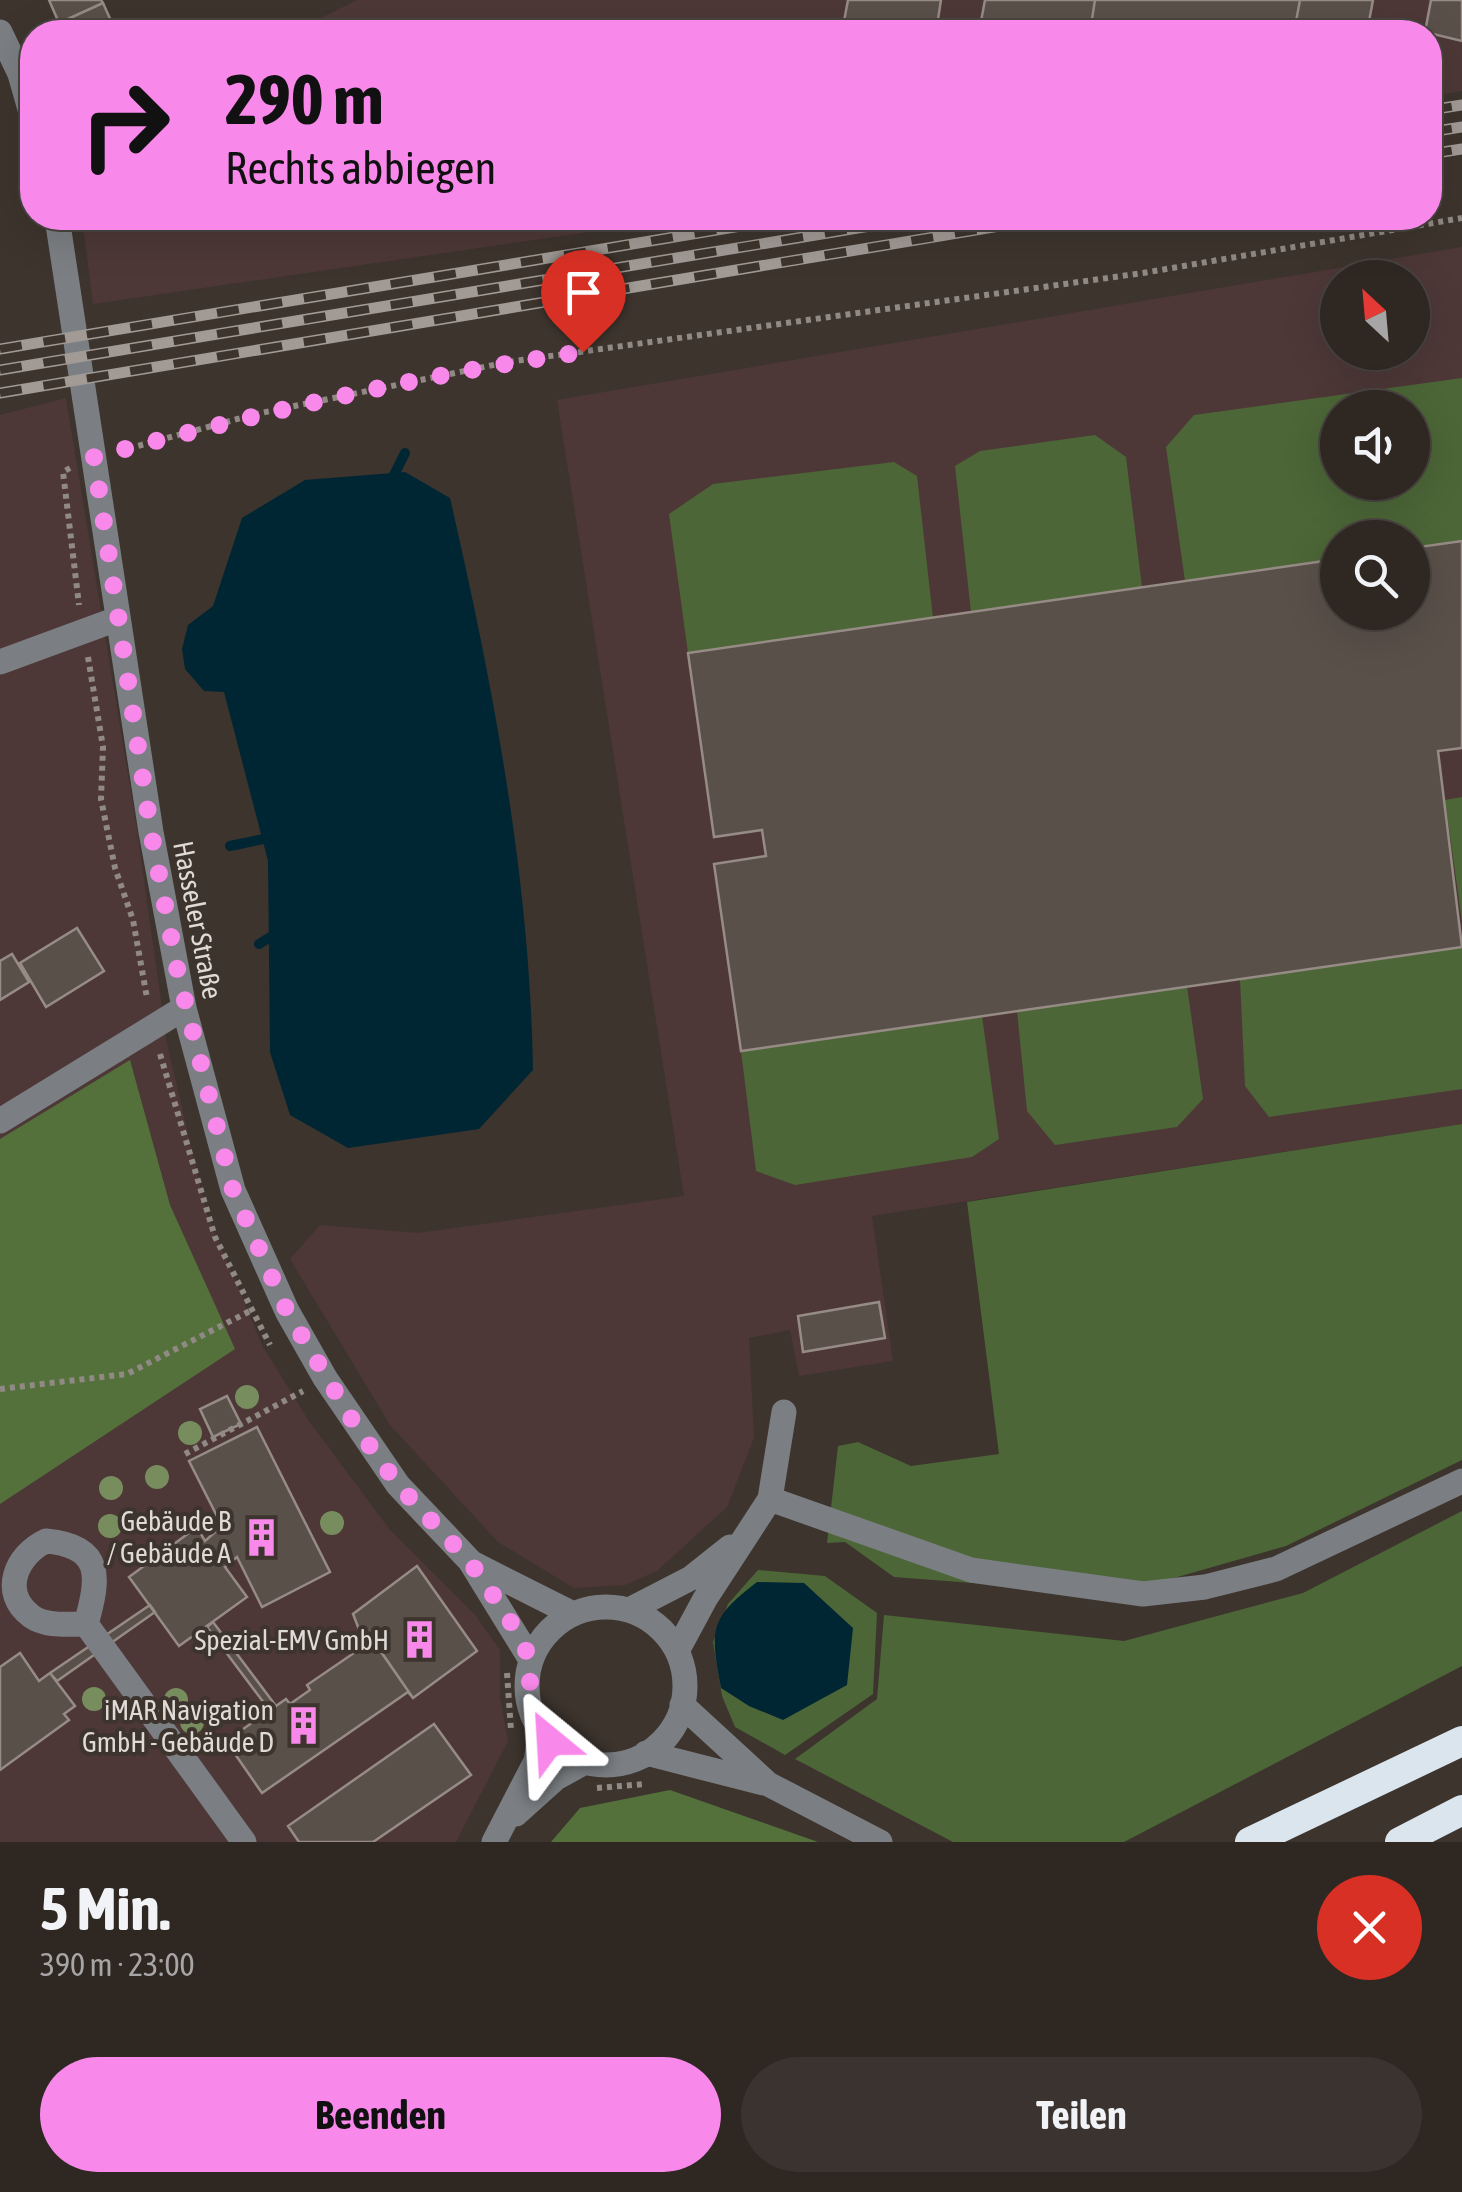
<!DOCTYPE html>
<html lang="de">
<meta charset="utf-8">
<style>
:root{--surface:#2e2722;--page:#3a332f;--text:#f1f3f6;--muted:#a7a5a5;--line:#494440;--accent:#f888ea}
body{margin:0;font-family:"Asap Condensed",sans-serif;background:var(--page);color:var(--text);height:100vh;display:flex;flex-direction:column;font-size:38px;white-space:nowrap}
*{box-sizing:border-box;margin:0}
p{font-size:32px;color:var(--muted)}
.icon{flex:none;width:55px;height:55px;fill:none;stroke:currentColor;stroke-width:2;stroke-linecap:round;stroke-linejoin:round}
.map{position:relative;height:1842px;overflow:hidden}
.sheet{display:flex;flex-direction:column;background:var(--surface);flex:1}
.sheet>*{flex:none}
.top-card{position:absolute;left:20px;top:20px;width:1422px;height:210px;border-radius:40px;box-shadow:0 10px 40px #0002,0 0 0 2px var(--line);background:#f888ea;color:#111;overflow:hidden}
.needle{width:65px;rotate:334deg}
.buttons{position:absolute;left:1320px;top:260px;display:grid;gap:20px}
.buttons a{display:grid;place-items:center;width:110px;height:110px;border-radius:50%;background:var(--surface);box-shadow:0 10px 40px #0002,0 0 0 2px var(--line);font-size:50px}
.pin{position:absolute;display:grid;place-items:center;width:85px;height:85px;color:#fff;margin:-102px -42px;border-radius:50% 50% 50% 0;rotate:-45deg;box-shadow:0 0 10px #0007}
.pin .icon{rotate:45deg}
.me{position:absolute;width:110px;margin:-55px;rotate:333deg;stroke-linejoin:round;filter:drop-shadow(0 0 8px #0008)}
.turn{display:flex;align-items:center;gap:35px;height:210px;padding:0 40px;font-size:45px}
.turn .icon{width:130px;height:130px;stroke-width:2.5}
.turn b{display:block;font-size:70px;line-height:85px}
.round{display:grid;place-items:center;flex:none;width:105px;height:105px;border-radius:52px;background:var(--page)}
.headline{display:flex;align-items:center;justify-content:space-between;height:170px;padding:0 40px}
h1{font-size:60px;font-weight:700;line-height:75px}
.button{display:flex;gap:20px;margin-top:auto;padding:20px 40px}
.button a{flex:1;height:115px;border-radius:60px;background:var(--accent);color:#111;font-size:40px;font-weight:700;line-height:115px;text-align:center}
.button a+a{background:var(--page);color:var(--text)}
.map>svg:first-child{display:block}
</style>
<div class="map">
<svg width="1462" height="1842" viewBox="0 0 1462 1842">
<rect width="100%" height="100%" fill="#3d342d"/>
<!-- industrial -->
<path fill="#4d3837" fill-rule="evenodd" d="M357 0H1462V91L1430 97V32H293Z
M82 218H686L93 304Z
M1462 247V1124L872 1216 893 1361 799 1376 790 1330 749 1338 754 1438 727 1507 657 1571 625 1585 574 1588 498 1542 390 1425 290 1259 320 1225 418 1233 684 1196 557 400ZM1338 278H1412V352H1338ZM1338 408H1412V482H1338ZM1338 538H1412V612H1338Z
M66 398 137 830 167 1044 207 1214 263 1347 309 1421 390 1530 476 1616 500 1650V1698L508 1741 456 1842H0V415Z"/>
<!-- green -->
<path fill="#4c6637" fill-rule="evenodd" d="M1462 378V541L1413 548 1412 538H1338L1337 559 1185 581 1166 447 1194 415ZM1338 408H1412V482H1338Z
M1095 435 1126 457 1142 587 971 612 955 466 980 451Z
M894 462 917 476 933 618 688 653 669 514 713 484Z
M1462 797V921L1445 800Z
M1462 947V1089L1269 1117 1245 1086 1240 979Z
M1187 986 1203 1099 1177 1127 1055 1145 1027 1111 1017 1011Z
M982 1016 999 1139 972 1157 795 1185 756 1171 741 1051Z
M1462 1124V1460L1286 1546 1118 1594 894 1577 845 1542 827 1543 838 1446 858 1442 911 1466 999 1454 967 1202Z
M1462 1511V1666L1124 1842H953L795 1759 877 1699 884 1615 1124 1641 1303 1593Z
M758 1570 825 1576 877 1613 873 1694 785 1755 735 1727 722 1696 713 1642 728 1604Z"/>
<!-- forest -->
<path fill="#54713c" d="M130 1060 170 1205 235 1349 0 1504V1139Z
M670 1790 818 1842H551L580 1808Z"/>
<!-- water -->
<path fill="#002634" d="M405 472 450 498C493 685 530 878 533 1070L479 1129 348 1148 290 1115 270 1052 268 861 224 692 204 691 185 669 182 649 188 625 213 606 242 518 305 480Z
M757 1582 804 1583 853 1628 847 1685 783 1720 749 1706 721 1688C710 1629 709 1619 757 1582Z"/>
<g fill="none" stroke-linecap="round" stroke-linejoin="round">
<!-- stream -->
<path stroke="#002634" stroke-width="10" d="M390 483 405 453
M230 846 273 837
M259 944 277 933"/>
</g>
<!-- building -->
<path fill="#5a504a" stroke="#968b85" stroke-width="2.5" d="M49 0H101L103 3 59 23Z
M848 0H941L936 32H842Z
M985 0H1095L1090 32H979Z
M1095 0H1300L1294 32H1090Z
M1300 0H1373L1367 32H1294Z
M1431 0H1462V41L1425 32Z
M103 3 116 32H64L59 23Z
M1462 541V748L1438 751 1462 947 741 1051 714 864 766 856 762 830 714 837 688 653 1338 559V612H1412V548Z
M77 928 104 971 46 1007 20 963Z
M12 954 29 982 0 1000V961Z
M879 1302 885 1338 803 1352 798 1316Z
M227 1396 241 1424 213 1437 200 1409Z
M257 1427 330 1572 262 1607 237 1557 225 1567 247 1597 179 1646 129 1577 197 1527 205 1541 222 1526 189 1461Z
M417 1566 477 1651 413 1698 379 1649 360 1632 353 1614Z
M150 1605 155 1612 57 1681 50 1673Z
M213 1622 276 1706 270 1711 207 1627Z
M373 1640 413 1698 408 1692 262 1793 226 1741 286 1699 290 1704 310 1690 307 1685Z
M20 1653 39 1681 50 1673 75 1706 64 1714 69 1720 0 1770V1667Z
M434 1724 471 1775 373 1842H299L288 1826Z"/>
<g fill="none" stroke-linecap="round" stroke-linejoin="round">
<!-- path -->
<path stroke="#908984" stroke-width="6" stroke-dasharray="5 5" stroke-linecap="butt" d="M119 451 256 414 508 362 1143 273 1462 218
M70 468 63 472 79 605
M88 657 103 747 101 799 115 868 133 920 147 998
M160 1054 215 1237 270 1345
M0 1389 127 1374 252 1310
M185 1454 303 1391
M507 1673 511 1730
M597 1788 645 1784"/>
<!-- minor -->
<path stroke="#7b7f83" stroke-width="25" d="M0 32 20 74 32 116
M57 218 151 832 184 1008 233 1190 287 1311 325 1378 398 1485 470 1561 531 1660
M0 662 117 619
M0 1121 184 1008
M770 1499 971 1570 1143 1594 1205 1587 1276 1569 1462 1481
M46 1541C104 1546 99 1578 86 1624 68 1624 46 1627 31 1616 0 1593 16 1555 46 1541Z
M474 1564 573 1614
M527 1686a79 79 0 1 1 158 0a79 79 0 1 1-158 0Z
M629 1610 691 1578 730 1547
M86 1624 244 1842
M677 1651 705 1599 770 1499 784 1412
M682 1705 768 1784 880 1842
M646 1753 763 1783
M516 1814 556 1778 585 1762
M494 1842 536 1761 541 1731"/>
<!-- highway -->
<path stroke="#dbe5ee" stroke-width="30" d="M1250 1842 1462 1741
M1400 1842 1462 1810"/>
<defs>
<path id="rail" d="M1430 110 1462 105
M1430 132 1462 127
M1430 154 1462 149
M0 349 789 218
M0 370 918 218
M0 393 1048 218"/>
</defs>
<!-- rail casing -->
<use href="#rail" stroke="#a19a95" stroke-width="11"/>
<!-- rail -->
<use href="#rail" stroke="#3d342d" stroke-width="8" stroke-dasharray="22" stroke-linecap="butt"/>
</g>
<!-- trees -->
<g fill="#788d5d">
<circle cx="247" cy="1397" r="12"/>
<circle cx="190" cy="1433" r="12"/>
<circle cx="157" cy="1477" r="12"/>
<circle cx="111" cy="1488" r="12"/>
<circle cx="332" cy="1523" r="12"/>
<circle cx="110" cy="1526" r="12"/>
<circle cx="94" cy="1699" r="12"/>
<circle cx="176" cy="1700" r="12"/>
<circle cx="192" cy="1722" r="12"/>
</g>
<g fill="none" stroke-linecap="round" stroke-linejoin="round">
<!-- route -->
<path stroke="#f888ea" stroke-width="18" stroke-dasharray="0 32.4" d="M550 1741 529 1704 531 1660 507 1615 470 1562 398 1485 357 1428 287 1311 233 1190 178 973 151 832 94 457C255 415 417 375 583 352"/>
</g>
<!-- icons -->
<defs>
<symbol id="building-bare" viewBox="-9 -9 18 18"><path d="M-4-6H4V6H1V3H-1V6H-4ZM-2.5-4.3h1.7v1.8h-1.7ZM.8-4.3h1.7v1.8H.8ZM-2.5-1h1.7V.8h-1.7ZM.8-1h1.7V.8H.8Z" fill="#f888ea" stroke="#3d342d" stroke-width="2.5" paint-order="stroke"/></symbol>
</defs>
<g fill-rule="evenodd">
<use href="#building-bare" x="234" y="1510" width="55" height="55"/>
<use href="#building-bare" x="392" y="1612" width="55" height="55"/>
<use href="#building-bare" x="276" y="1698" width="55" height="55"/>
</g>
<g text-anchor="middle" stroke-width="8" stroke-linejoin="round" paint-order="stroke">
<!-- street labels -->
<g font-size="28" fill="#dfdad6" stroke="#3d342d">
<text transform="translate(198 920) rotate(79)" y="10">Hasseler Straße</text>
</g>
<!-- poi labels -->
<g font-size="28" fill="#dfdad6" stroke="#3d342d" text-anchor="end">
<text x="231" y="1531">Gebäude B<tspan x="231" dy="32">/ Gebäude A</tspan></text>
<text x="389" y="1650">Spezial-EMV GmbH</text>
<text x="274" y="1720">iMAR Navigation<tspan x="274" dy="32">GmbH - Gebäude D</tspan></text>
</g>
</g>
</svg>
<div class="buttons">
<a><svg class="needle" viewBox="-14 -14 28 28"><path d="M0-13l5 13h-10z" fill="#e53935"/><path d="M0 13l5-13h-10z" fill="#a7a5a5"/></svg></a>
<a><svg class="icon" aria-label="sound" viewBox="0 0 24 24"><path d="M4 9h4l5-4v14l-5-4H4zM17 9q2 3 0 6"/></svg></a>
<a><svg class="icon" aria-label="search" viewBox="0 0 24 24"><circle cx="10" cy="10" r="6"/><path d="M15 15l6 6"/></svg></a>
</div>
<div class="pin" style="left:583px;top:352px;background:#d93025"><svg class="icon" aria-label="arrive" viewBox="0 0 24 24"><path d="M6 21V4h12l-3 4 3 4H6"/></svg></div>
<svg class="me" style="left:550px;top:1741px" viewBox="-20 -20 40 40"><path d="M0-17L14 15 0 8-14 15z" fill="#f888ea" stroke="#fff" stroke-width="4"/></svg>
<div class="top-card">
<div class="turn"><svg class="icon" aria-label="right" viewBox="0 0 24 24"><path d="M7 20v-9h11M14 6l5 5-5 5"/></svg><div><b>290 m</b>Rechts abbiegen</div></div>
</div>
</div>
<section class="sheet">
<div class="headline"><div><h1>5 Min.</h1><p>390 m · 23:00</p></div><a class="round" style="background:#d93025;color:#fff"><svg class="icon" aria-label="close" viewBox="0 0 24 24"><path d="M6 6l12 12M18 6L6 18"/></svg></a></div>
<div class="button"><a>Beenden</a><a>Teilen</a></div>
</section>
